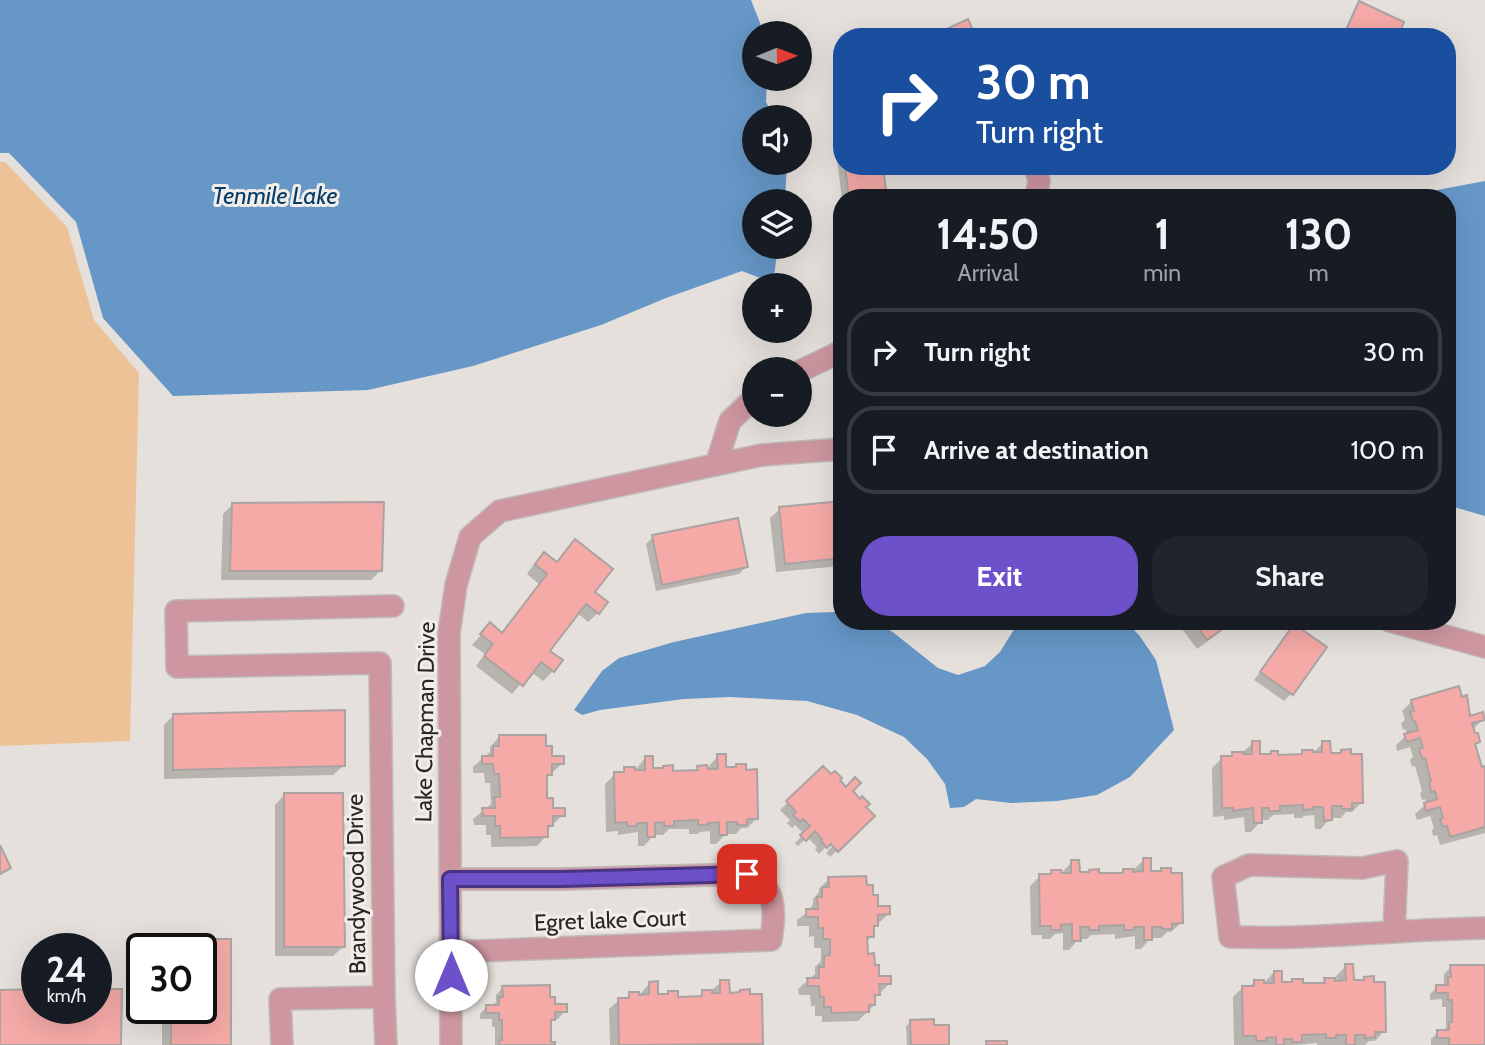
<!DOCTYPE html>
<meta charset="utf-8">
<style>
:root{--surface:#171b24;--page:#20242c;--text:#f1f3f6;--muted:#9ea1a6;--line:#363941;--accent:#6d51ca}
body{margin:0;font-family:Cabin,sans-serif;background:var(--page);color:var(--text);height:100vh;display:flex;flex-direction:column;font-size:26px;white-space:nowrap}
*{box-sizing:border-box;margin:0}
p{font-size:23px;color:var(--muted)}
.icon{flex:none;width:38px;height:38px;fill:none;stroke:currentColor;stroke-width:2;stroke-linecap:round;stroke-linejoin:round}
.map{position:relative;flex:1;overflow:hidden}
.details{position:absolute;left:833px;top:189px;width:623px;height:441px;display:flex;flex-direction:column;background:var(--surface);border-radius:28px;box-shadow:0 7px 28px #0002}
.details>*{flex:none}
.banner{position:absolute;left:833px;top:28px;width:623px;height:147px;border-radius:28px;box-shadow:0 7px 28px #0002;background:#1a4fa0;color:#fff;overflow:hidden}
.needle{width:46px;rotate:89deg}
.controls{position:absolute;left:742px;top:21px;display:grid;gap:14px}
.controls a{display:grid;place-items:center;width:70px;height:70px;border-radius:50%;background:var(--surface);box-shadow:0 7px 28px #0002;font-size:35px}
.speed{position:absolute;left:21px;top:933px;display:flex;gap:14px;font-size:35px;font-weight:700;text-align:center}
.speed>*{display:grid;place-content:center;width:91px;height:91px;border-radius:50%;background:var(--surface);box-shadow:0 7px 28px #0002;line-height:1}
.speed small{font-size:18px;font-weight:400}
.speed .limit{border:4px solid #111;border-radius:10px;background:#fff;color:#111}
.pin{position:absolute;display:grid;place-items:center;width:60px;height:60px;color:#fff;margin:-30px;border-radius:14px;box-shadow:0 4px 10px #0006}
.me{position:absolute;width:77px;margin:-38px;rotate:0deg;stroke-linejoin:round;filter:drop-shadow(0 0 5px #0008)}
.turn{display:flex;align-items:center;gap:24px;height:147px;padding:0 28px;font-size:32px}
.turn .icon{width:91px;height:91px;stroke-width:2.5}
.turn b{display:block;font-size:49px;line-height:60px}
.eta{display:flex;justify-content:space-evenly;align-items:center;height:119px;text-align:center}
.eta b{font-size:42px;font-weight:700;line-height:49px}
.action{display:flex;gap:14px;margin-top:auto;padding:14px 28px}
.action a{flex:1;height:80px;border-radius:28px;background:var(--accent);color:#fff;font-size:28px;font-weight:700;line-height:80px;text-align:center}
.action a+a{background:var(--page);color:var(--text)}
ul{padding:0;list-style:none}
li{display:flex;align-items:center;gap:21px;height:88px;margin:0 14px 10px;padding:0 14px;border:4px solid var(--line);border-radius:28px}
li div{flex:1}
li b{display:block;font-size:26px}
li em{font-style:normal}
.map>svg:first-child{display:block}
</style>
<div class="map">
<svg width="1485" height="1045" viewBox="0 0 1485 1045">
<rect width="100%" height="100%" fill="#e5e0db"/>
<!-- green -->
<path fill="#eec297" d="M0 162H5L67 227 94 320 139 373 130 741 0 746Z"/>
<!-- water -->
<path fill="#6697c7" d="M0 0H751L764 33H754V79H767L766 102 774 117H754V163H787L785 201H754V247H778L773 283 742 271 666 298 601 325 473 366 368 390 173 396 103 318 76 222 9 153H0Z
M1485 181V516L1447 505V198H1417L1421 193Z
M836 612 842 613V621H876L894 633 938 668 958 675 985 666 1000 652 1013 631 1025 621H1125L1139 635 1156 660 1174 730 1130 777 1097 795 1057 801 1011 803 976 799 964 807 950 808 945 784 927 759 904 737 857 715 807 701 730 697 684 699 600 710 582 715 574 710 602 671 619 658 674 642 806 613Z"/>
<!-- shadow -->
<path fill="#0003" d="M1360 3 1396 37H1348L1343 35 1355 8Z
M842 154V166H881L885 198H842V199L837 159Z
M842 502V566L776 572 770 518 780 509Z
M232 505 381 570 371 580H221L223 514Z
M653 537 746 567 739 574 656 591 646 544Z
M575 541 598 613 588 622 577 613 547 651 560 661 553 671 543 681 531 672 512 694 476 666 485 654 472 645 490 625 501 634 539 584 527 574 534 564 544 555 555 564Z
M1176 621H1235L1197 649Z
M1288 634 1291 694 1284 701 1254 680Z
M1412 701 1469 718 1483 719 1472 730 1478 742 1474 746 1481 769 1485 768V833L1440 845 1437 835 1433 836 1432 830 1434 828 1430 816 1417 820 1415 814 1426 804 1425 799 1422 800 1420 793 1422 791 1415 766 1412 767 1410 760 1413 757 1410 747 1397 751 1396 745 1407 735 1405 729 1403 730 1401 723 1405 720 1402 711Z
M174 715 343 766 333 775 164 779V725Z
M499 737 544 748 550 758 562 764 545 779 546 800 551 810 563 815 546 831V836L537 846 491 847V835H486V825H474L473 819 491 804 490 783H485L484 773H473V767L490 752V747Z
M1253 743 1259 755H1269L1271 753 1277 757 1298 756 1302 752 1311 755 1323 743 1329 755 1338 754 1341 751 1362 802 1352 812H1346L1341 818H1330L1321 829H1315L1314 815 1304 816 1302 818H1294V814L1273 815 1268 820H1260V822L1251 832H1245L1244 817 1224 820V816L1213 817 1212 768 1222 758H1228L1232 754 1242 753Z
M718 756 724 769H734L737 766 757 818 747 828H741L736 834H726L716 844H710V831L700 832 697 834H689V829H669L663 835H654L644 846H638V832L618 835V831L606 832 605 784 615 774H620L625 769H636L645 758 652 770 672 773 693 772 698 767H708Z
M823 768 850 792 873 816 830 857 826 853 839 839 836 837 819 854 815 849 817 847 807 837 798 846 795 843 804 834 795 825 792 828 787 823 790 820 780 810Z
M284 795 343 947 333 956H275V805Z
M1144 860 1150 873H1159L1162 870 1181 923 1171 932H1167L1161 938H1151L1141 949H1135V936L1115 939V934L1091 935 1087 939H1079L1069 950H1063V933L1055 934 1050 939H1042V935H1031L1030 886 1040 876H1048L1052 872H1062L1072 862 1078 874H1087L1089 871 1097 875 1120 874 1124 870H1133Z
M829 879 865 887 876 908 888 914 879 923 877 924 872 930V936L866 943V955L878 978 890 983 880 993H878L874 999V1005L858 1021 822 1022V1016H815V1006H811L810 995H799L798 989 815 974V967L821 961V948H814V936L809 937V926H797V920L809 911 813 904V899L819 892V889Z
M172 941H229V1045H162V1008H201V948H165Z
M1346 966 1352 981H1362L1365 978 1384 1031 1375 1041H1369L1365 1045H1317V1043L1297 1045H1234L1233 997 1242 988 1249 987 1254 982 1262 985 1274 972 1281 984H1320L1325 980 1337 982 1336 976Z
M1485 966V1045H1431V1039L1438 1032H1442L1446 1028V1007H1442V999L1430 1000V994L1437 987 1441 986 1444 983V974L1451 967Z
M721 982 728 994H737L740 991 761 1044 759 1045H610L609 1009 619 1000H624L630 994H640L650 983 656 996H666L669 993 677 998H697L703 992H710Z
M503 987 548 998 553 1006 565 1011 558 1019H554L549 1023V1044L554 1045H495V1027H492V1019H480V1014L487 1006H492L496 1002V995Z
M911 1022 933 1027 947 1045H907L906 1026Z"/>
<!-- building -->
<path fill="#f5aaa7" stroke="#aaa3a2" stroke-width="2" d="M1359 1 1404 22 1398 37H1361L1346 30Z
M968 19 975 35 971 37H945L942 31Z
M845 166H883L887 198H849Z
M842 501V558L785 564 779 507Z
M384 502 382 571H230L232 503Z
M738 518 748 567 662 585 652 535Z
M575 539 613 569 595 592 608 602 599 614 586 604 550 651 563 660 554 672 541 662 523 686 484 656 493 644 480 634 490 622 502 633 547 574 535 564 544 552 557 562Z
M1193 621H1234L1207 640Z
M1294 624 1327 647 1293 695 1260 672Z
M1459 686 1462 697 1467 695 1470 716 1483 712 1485 720 1472 723 1475 733H1478L1480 742 1475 744 1482 767 1485 766V827L1450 837 1447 826 1443 827 1440 819 1443 818 1440 807 1426 811 1424 803 1437 799 1435 791 1431 792 1429 782 1431 781 1425 758 1422 759 1419 749 1423 748 1420 738 1407 742 1404 734 1418 730 1415 721H1413L1410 712 1414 711 1411 700Z
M345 710V766L173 770V714Z
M499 735H546V746H552V756H564V764H552V775H547V798H553V808H565V816H553V826H548V837L500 838V826H495V816H483L482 808H495L494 797H500L499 774H494L493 764H482V756H493V746H499Z
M1252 741H1260V754H1271V751H1278V755L1302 754V750H1313V752H1322V741H1330L1331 753H1341V750L1351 749V754H1362L1363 803H1352V809H1342V806H1332V820L1324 821 1323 807H1313V809L1303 810V805L1280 806V811H1269V808H1262V823H1254L1253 808 1233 811V808H1222L1221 756H1232V752H1243V754H1252Z
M717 754H726V767H736V764H746V770L757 769 758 819H747V825H737V822H727V835H719V822L708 823 709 825H698V820L674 821V826H664V822L655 823V837H647V823H637V826H627V822L615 823 614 772H624V767H635V770H645V756H653V768H663V766L673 765V771L698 770 697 766 707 765 708 769H718Z
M823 766 831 774 835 771 842 778 840 780 846 787 855 777 861 783 853 791 860 799 862 796 870 804 866 807 875 816 838 852 831 844 827 848 821 841 822 839 815 831 806 841 800 835 810 826 803 819 800 822 793 815 796 812 786 801Z
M284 793H343L345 947H284Z
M0 845 11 868 0 874Z
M1143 858H1151V871H1161V868H1171V873H1182L1183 923 1172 924V929H1162V927H1152V940H1144V927H1134V930H1124V925L1099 926V930H1089V927H1080L1081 941H1072V924L1061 925V930H1051V926H1040L1039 874H1051V870H1061V873H1071V860H1079L1080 872H1089V870L1099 869V873H1123V869H1133V872L1143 871Z
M866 876 867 885H873V895H878V906H890V914L878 915V926H874V937H867L868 954 874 953 875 965H879V976H891V984H879L880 995H875V1005H869V1012L831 1013V1007H824V997H820L819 986H808L807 978H819V967H824V956L830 955V939H823V928H818V917H806V909H818L817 897H822V887H829L828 877Z
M171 939H231V1045H171V1008H201V948H171Z
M1345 964H1353L1354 980H1364V977L1374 976V982H1385L1386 1032H1375V1037L1365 1038V1035H1355V1045H1346V1035H1336V1038H1326V1034L1302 1035V1042H1292V1039H1284V1045H1276V1037L1266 1038V1041H1256V1036H1243L1242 986H1254V980H1264V983H1274V971H1282V982H1292V979H1303V983H1325L1324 978H1335V981L1346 980Z
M1450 965H1485V1045H1449V1038H1437V1030H1449V1022H1452V1000H1448V993H1436V985H1448V977H1451Z
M720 980H729L730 993 740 992V990L750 989V994H762L763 1044 619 1045 618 998H629V992H639V995L649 994V982L658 981V994H668V991H678V997L702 996V990H712V993H720Z
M550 985V997H555V1004H567V1012H555V1020H551V1042H555V1045H499V1040H502V1020H499V1013H486V1005H499V997H503L502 986Z
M37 989V1008H96V989H122L121 1045H0V990Z
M934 1019V1025H949V1045H911L910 1020Z
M986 1041H1007V1045H986Z"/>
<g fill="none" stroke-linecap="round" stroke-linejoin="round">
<defs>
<path id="minor" d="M1035 166 1039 181 1036 198
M800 371 842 351
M716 465 730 421 754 398
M1390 621 1485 647
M450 879H563L747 874C778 887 775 912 771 940L451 952
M1394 932 1397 861 1362 868 1249 865 1223 877 1230 937C1252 937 1274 938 1295 937 1359 935 1422 929 1485 928
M384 997 386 1045
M282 1045 280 999 384 997 380 663 177 667 176 611 393 606
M451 1045 449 633 456 585 470 537 500 511 762 455 842 449"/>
</defs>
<!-- minor casing -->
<use href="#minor" stroke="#bfbbb6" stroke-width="24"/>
<!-- minor -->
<use href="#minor" stroke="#cd96a0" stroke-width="21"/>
</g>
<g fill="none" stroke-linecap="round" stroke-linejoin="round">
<defs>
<path id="route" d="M451 975 450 879H562L747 874"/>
</defs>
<!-- route casing -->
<use href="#route" stroke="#473583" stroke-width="18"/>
<!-- route -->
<use href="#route" stroke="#6d51ca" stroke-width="12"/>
</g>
<g text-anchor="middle" stroke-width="6" stroke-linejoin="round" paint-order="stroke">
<!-- street labels -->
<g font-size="23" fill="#282624" stroke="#f2ede8">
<text transform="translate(425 722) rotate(-89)" y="8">Lake Chapman Drive</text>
<text transform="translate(356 884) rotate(-91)" y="8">Brandywood Drive</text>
<text transform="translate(610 920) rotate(-2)" y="8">Egret lake Court</text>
</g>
<!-- water labels -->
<g font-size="24" font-style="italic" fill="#033c6a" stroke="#f2ede8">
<text x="275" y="204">Tenmile Lake</text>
</g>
</g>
</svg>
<div class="controls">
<a><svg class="needle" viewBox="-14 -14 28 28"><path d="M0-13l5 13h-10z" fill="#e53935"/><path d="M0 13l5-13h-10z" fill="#9ea1a6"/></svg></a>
<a><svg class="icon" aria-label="sound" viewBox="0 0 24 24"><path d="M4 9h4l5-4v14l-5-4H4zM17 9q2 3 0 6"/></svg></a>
<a><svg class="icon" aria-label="layers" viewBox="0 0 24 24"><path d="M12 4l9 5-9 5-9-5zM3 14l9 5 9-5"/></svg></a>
<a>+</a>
<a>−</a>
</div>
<div class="speed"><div>24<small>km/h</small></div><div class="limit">30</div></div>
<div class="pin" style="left:747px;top:874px;background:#d93025"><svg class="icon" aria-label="arrive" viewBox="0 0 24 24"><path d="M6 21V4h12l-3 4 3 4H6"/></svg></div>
<svg class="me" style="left:451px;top:975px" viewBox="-20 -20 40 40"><circle r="19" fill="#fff"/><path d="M0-13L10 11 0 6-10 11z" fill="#6d51ca"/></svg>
<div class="banner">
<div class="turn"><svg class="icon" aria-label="right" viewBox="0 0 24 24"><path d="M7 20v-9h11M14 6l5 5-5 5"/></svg><div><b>30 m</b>Turn right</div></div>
</div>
<section class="details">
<div class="eta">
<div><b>14:50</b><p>Arrival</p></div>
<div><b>1</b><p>min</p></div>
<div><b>130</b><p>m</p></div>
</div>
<ul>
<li><svg class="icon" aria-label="right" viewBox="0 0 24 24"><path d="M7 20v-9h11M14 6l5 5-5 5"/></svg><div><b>Turn right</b></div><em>30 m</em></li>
<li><svg class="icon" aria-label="arrive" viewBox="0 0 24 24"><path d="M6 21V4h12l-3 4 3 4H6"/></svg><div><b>Arrive at destination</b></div><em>100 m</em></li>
</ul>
<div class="action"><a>Exit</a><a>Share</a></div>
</section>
</div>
